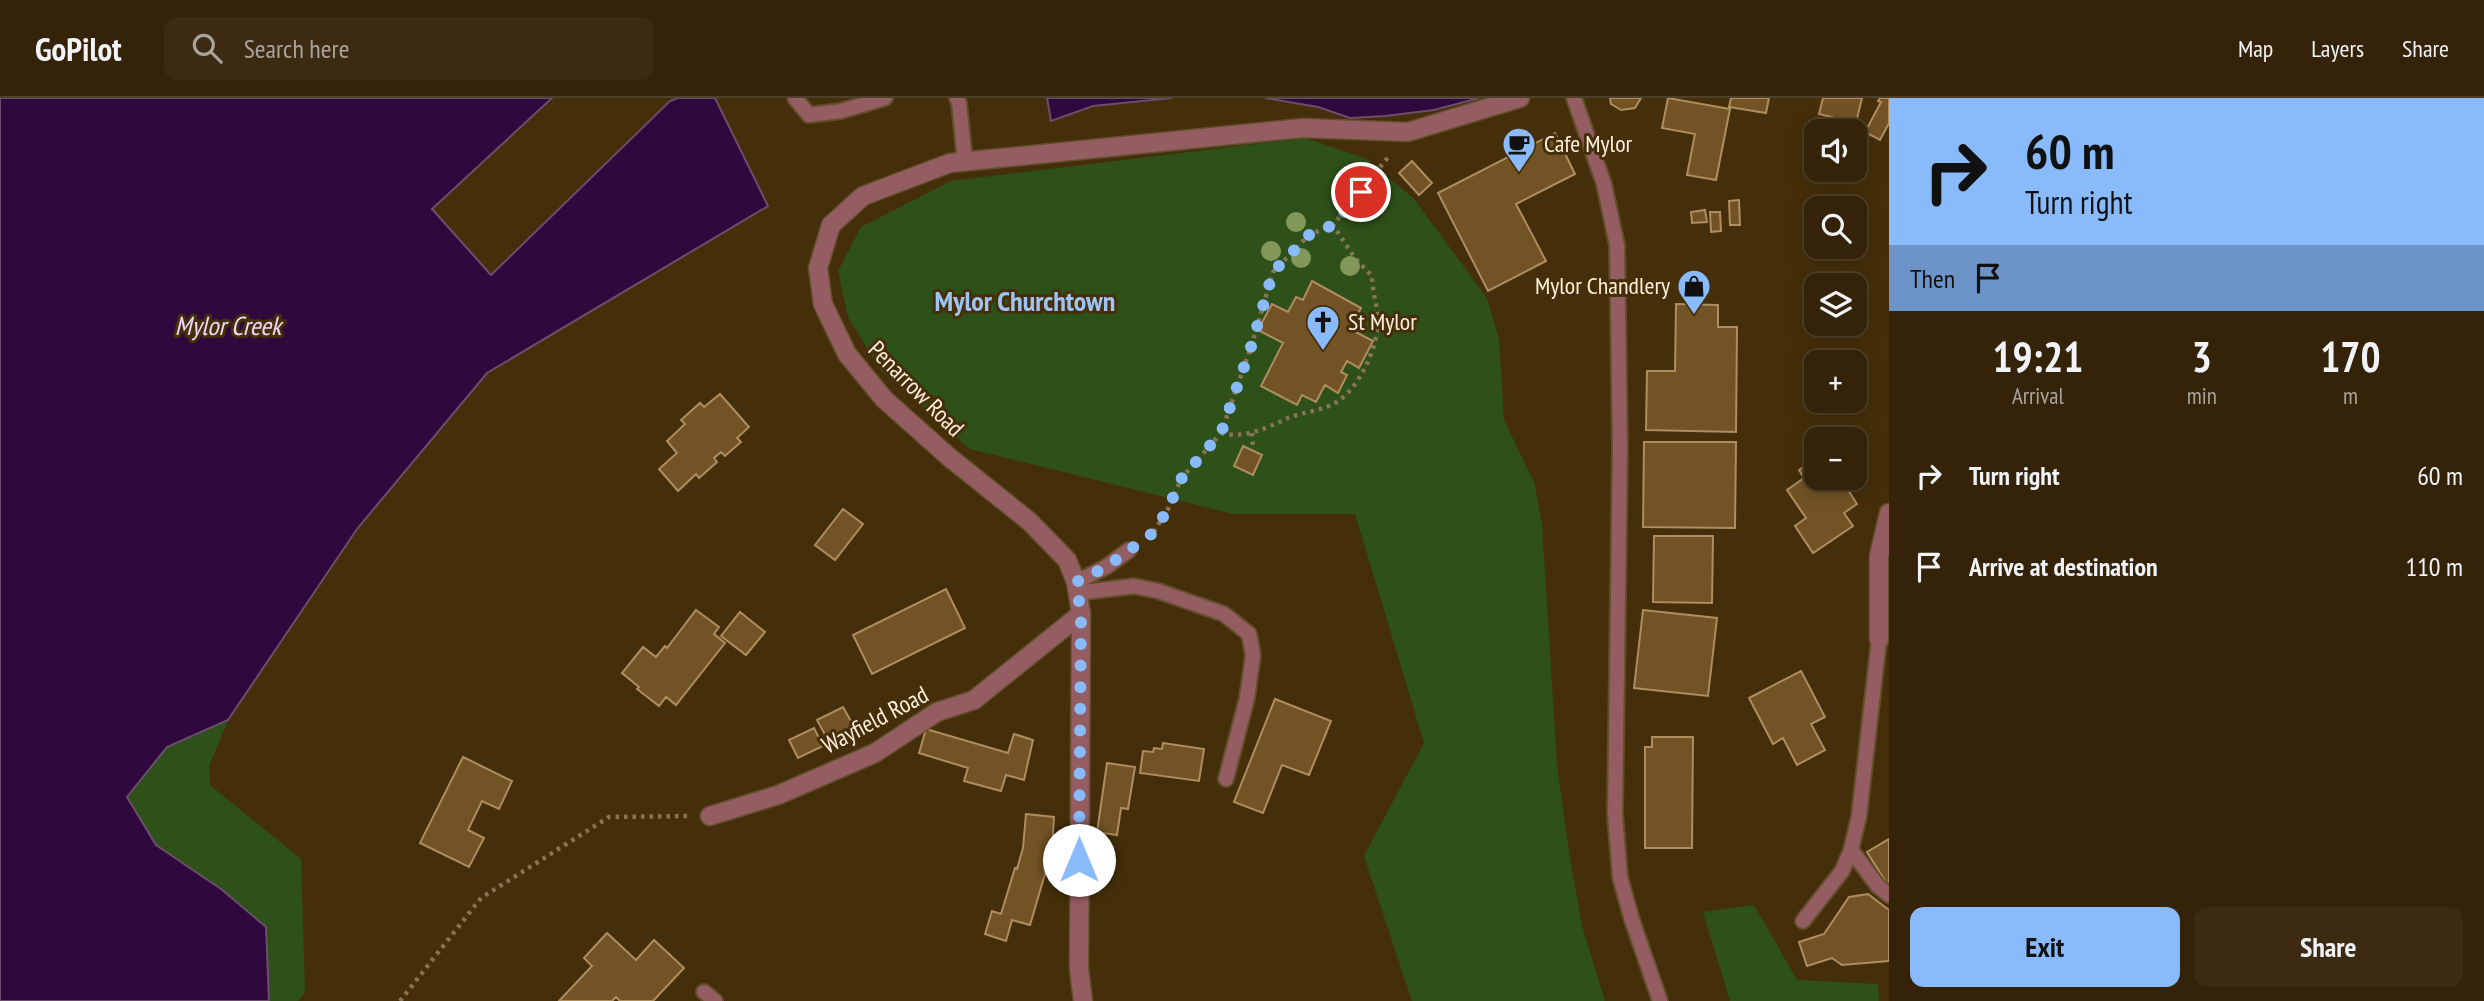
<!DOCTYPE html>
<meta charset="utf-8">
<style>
:root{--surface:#342308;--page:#3c2b12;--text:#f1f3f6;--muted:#a9a49c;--line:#4e4029;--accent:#88bafc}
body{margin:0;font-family:"PT Sans Narrow",sans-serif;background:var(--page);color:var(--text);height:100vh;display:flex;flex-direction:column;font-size:26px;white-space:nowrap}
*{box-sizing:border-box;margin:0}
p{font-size:23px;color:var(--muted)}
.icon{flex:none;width:38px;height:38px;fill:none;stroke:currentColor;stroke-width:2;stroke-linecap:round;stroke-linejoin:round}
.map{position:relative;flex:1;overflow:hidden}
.drawer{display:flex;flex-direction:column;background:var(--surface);width:595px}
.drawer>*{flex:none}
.hud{background:#88bafc;color:#111;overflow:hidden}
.tools{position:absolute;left:1804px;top:21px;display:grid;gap:14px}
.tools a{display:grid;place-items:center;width:63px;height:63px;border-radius:14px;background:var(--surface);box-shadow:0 4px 18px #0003,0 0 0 2px var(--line);font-size:35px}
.pin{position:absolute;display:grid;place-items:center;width:60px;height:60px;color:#fff;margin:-30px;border:4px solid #fff;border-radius:50%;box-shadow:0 2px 7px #0007}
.me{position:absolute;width:77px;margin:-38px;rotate:0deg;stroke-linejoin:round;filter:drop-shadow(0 0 5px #0008)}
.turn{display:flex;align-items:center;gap:24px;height:147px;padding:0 21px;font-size:32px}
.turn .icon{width:91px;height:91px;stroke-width:2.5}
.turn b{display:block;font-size:49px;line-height:60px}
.then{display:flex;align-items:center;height:66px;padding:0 21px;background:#0003;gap:14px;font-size:26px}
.eta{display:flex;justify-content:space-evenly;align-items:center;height:119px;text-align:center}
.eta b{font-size:42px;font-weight:700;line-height:49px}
.primary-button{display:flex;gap:14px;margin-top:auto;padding:14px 21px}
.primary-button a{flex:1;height:80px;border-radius:14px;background:var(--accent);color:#111;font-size:28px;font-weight:700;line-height:80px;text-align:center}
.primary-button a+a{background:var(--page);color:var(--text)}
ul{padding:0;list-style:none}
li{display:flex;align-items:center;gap:21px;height:91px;padding:0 21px}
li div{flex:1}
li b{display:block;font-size:26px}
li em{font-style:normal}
header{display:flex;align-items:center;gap:42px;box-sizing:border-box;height:98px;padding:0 35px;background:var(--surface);border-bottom:2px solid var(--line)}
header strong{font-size:33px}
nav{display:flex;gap:38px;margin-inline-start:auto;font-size:24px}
.search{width:490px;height:63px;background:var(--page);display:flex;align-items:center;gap:18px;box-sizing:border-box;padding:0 24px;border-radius:14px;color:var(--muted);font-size:26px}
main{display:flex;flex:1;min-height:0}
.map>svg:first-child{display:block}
</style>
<header>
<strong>GoPilot</strong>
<div class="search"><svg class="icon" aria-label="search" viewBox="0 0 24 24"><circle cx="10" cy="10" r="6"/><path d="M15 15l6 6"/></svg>Search here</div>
<nav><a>Map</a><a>Layers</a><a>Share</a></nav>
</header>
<main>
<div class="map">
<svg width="1889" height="903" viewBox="0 0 1889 903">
<rect width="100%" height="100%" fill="#452f0a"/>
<!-- green -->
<path fill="#2e5019" d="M1305 40 1367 61 1414 101 1487 200 1499 241 1504 322 1534 384 1542 426 1557 667 1570 761 1582 828 1605 903H1412L1364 758 1424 645 1355 416H1233L970 351 881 273 848 219 838 173 861 129 951 83Z
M228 622 209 668 210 687 301 761 305 894 298 903H269L266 828 221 791 156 747 127 699 167 649Z
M1754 807 1797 882 1878 886 1879 903H1730L1703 814Z"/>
<!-- water -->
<path fill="#2f083d" stroke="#6d4d6c" stroke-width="2" d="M0 0H552L432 111 491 177 670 3 678 0H715L768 108 487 275 357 431 228 622 167 649 127 699 156 747 221 791 266 829 269 903H0Z
M1047 0H1172L1093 8 1051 23Z
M1265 0H1479L1434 12 1385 18 1350 20 1318 9Z"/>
<!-- building -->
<path fill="#725325" stroke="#ae8d5e" stroke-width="2" d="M1610 0H1641L1635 10 1621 12 1611 6Z
M1668 0 1730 11 1716 82 1687 77 1695 36 1662 30Z
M1731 0H1769L1766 15 1729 9Z
M1823 0H1862L1856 25 1819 16Z
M1880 0H1889V25L1880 42 1865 34 1881 4 1878 3Z
M1555 35 1575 76 1516 106 1546 163 1488 193 1438 95Z
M1412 63 1432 85 1419 97 1399 75Z
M1739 102 1740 127H1730L1729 103Z
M1705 112 1707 124 1692 125 1691 114Z
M1710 114H1720L1721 133 1711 134Z
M1312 183 1361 210 1350 231 1373 243 1359 270 1347 263 1341 274 1347 277 1338 295 1325 287 1316 304 1302 297 1297 307 1261 288 1283 245 1258 232 1272 206 1288 214 1296 199 1303 202Z
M1676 206 1718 207V229H1737L1736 334 1646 332 1647 273H1675Z
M720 296 749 329 737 340 741 344 725 358 721 354 714 360 717 364 699 380 696 376 678 393 659 371 677 355 667 343 685 326 681 322 700 305 704 309Z
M1829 330 1837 341H1816V380H1842L1841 381 1857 406 1844 415 1853 428 1813 455 1795 428 1806 420 1787 392 1804 380 1799 372 1816 360 1807 345Z
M1644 344H1736L1735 430 1643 429Z
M1243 348 1262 357 1253 377 1234 368Z
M843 411 863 426 835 462 815 447Z
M1654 438H1713L1712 505 1653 504Z
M946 491 965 530 872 576 853 537Z
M696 512 719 529 714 536 725 545 676 607 666 599 659 608 637 591 639 589 622 575 643 549 656 559 665 548 667 550Z
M1643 512 1717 520 1708 598 1634 590Z
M740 514 765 534 746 557 721 538Z
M1801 573 1825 619 1811 626 1825 652 1797 667 1783 640 1773 646 1749 600Z
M1275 601 1331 623 1309 677 1282 667 1263 715 1234 704Z
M843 609 856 632 830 646 817 622Z
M814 630 823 648 798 660 789 642Z
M926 631 1008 655 1014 636 1033 642 1024 682 1006 677 1001 693 964 683 968 670 919 655Z
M1652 639H1693L1692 750H1645V649H1652Z
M1163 645 1204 651 1199 683 1140 675 1143 653 1153 654 1154 650 1162 651Z
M463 659 512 683 499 711 482 703 468 732 484 740 469 769 420 745Z
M1107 665 1135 669 1128 711 1121 710 1117 737 1097 734Z
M1026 716 1054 719 1052 752 1030 827 1012 822 1006 843 985 836 992 813 1001 816 1015 770 1017 771 1023 750Z
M1889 741V789L1867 754Z
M1868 796 1889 812V863L1842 867 1832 860 1807 868 1799 844 1824 836 1849 799Z
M607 835 636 862 654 842 684 870 653 903H620L616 899 612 903H559L592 868 584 860Z"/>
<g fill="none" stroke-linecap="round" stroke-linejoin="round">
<defs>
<path id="service" d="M795 0 809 17 841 13 885 0
M957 0 959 5 965 63
M1574 0 1604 86 1617 147 1620 350 1615 716 1620 779 1632 822 1660 903
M1076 484 1106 469 1129 452
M1077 495 1134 488 1158 493 1224 516 1249 536 1253 557 1247 600 1226 681
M1851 752 1878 788 1889 797
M1803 823 1842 773 1851 752 1859 718 1879 542
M704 894 715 903"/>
<path id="minor" d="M1879 542V458L1889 415
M710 718 778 697 875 655 937 614 974 602 1081 516"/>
<path id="tertiary" d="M1083 903 1079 871 1081 516 1076 484 1067 462 1029 423 949 359 884 301 847 256 823 206 818 170 831 127 863 98 950 65 1303 30 1408 34 1520 0"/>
</defs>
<!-- service casing -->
<use href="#service" stroke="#624e2b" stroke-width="18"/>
<!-- minor casing -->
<use href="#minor" stroke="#624e2b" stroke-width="21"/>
<!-- tertiary casing -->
<use href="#tertiary" stroke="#624e2b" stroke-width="21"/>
<!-- path -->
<path stroke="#877455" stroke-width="4.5" stroke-dasharray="3.5 5" stroke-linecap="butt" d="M1221 335C1245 341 1266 330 1288 320 1303 314 1321 313 1335 305 1359 292 1379 247 1378 221 1377 206 1372 192 1372 178L1354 159 1333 127
M1252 335 1253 350
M1147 439 1153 435 1168 411 1181 381 1221 335 1252 246 1273 174 1309 137 1333 127 1390 57
M400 903 481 800 609 719 688 718"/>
<!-- service -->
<use href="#service" stroke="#945d61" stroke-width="14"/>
<!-- minor -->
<use href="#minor" stroke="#945d61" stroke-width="18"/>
<!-- tertiary -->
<use href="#tertiary" stroke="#945d61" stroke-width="18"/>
</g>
<!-- trees -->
<g fill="#829858">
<circle cx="1296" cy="124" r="10"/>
<circle cx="1271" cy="153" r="10"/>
<circle cx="1301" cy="160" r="10"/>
<circle cx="1350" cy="168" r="10"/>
</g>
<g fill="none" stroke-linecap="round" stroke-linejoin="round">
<!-- route -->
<path stroke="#88bafc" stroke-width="12" stroke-dasharray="0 21.6" d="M1079 762 1081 516 1076 484 1106 469 1153 435 1168 411 1181 381 1221 335 1252 246 1273 174 1309 137 1333 127 1361 94"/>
</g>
<!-- icons -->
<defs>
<symbol id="cafe-pin" viewBox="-11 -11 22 30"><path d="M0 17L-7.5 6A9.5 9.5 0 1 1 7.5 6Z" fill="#88bafc" stroke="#452f0a"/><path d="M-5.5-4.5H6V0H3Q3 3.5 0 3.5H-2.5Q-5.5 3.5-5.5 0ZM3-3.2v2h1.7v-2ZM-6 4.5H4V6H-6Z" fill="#111"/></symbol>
<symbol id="shop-pin" viewBox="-11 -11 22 30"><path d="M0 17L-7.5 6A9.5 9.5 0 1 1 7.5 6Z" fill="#88bafc" stroke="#452f0a"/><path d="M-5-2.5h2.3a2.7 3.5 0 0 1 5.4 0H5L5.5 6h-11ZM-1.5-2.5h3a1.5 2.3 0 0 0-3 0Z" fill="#111"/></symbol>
<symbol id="church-pin" viewBox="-11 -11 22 30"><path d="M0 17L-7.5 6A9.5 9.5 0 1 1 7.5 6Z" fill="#88bafc" stroke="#452f0a"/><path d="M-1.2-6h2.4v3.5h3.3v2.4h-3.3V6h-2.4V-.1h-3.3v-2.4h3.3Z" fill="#111"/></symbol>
</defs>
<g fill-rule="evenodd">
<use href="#cafe-pin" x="1500" y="27" width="38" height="52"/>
<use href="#shop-pin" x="1675" y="169" width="38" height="52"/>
<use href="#church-pin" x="1304" y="205" width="38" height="52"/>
</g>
<g text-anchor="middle" stroke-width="6" stroke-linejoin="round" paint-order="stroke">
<!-- poi labels -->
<g font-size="24" fill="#fdefdb" stroke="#452f0a" text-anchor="start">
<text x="1544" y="54">Cafe Mylor</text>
<text x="1670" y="196" text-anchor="end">Mylor Chandlery</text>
<text x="1348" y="232">St Mylor</text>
</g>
<!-- street labels -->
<g font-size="24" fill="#fdefdb" stroke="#452f0a">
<text transform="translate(916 291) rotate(45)" y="8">Penarrow Road</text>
<text transform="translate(875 622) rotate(-28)" y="8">Wayfield Road</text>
</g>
<!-- water labels -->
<g font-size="26" font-style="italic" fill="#eed7f9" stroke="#452f0a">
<text x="228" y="237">Mylor Creek</text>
</g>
<!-- quarter labels -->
<g font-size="28" font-weight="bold" fill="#9ec3f4" stroke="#452f0a">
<text x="1025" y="213">Mylor Churchtown</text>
</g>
</g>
</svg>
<div class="tools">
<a><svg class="icon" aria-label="sound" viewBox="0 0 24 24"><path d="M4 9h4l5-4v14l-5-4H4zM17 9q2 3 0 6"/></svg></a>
<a><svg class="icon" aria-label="search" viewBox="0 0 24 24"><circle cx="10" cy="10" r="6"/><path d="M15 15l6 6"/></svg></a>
<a><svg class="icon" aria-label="layers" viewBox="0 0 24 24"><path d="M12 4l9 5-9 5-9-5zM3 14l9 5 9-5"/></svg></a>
<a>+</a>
<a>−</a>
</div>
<div class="pin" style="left:1361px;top:94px;background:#d93025"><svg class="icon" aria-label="arrive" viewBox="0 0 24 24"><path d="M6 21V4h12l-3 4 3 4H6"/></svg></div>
<svg class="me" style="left:1079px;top:762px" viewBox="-20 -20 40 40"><circle r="19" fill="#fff"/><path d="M0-13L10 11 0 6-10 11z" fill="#88bafc"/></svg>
</div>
<section class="drawer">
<div class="hud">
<div class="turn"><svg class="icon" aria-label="right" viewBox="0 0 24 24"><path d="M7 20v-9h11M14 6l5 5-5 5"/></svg><div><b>60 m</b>Turn right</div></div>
<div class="then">Then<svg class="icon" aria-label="arrive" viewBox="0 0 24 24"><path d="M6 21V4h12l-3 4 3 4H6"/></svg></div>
</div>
<div class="eta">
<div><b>19:21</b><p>Arrival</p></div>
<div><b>3</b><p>min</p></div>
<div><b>170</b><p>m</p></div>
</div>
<ul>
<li><svg class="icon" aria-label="right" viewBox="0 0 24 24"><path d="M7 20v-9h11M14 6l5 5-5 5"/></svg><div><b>Turn right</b></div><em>60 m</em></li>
<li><svg class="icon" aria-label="arrive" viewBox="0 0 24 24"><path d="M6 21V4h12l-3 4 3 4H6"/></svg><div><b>Arrive at destination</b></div><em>110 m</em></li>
</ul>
<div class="primary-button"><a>Exit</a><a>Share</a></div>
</section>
</main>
